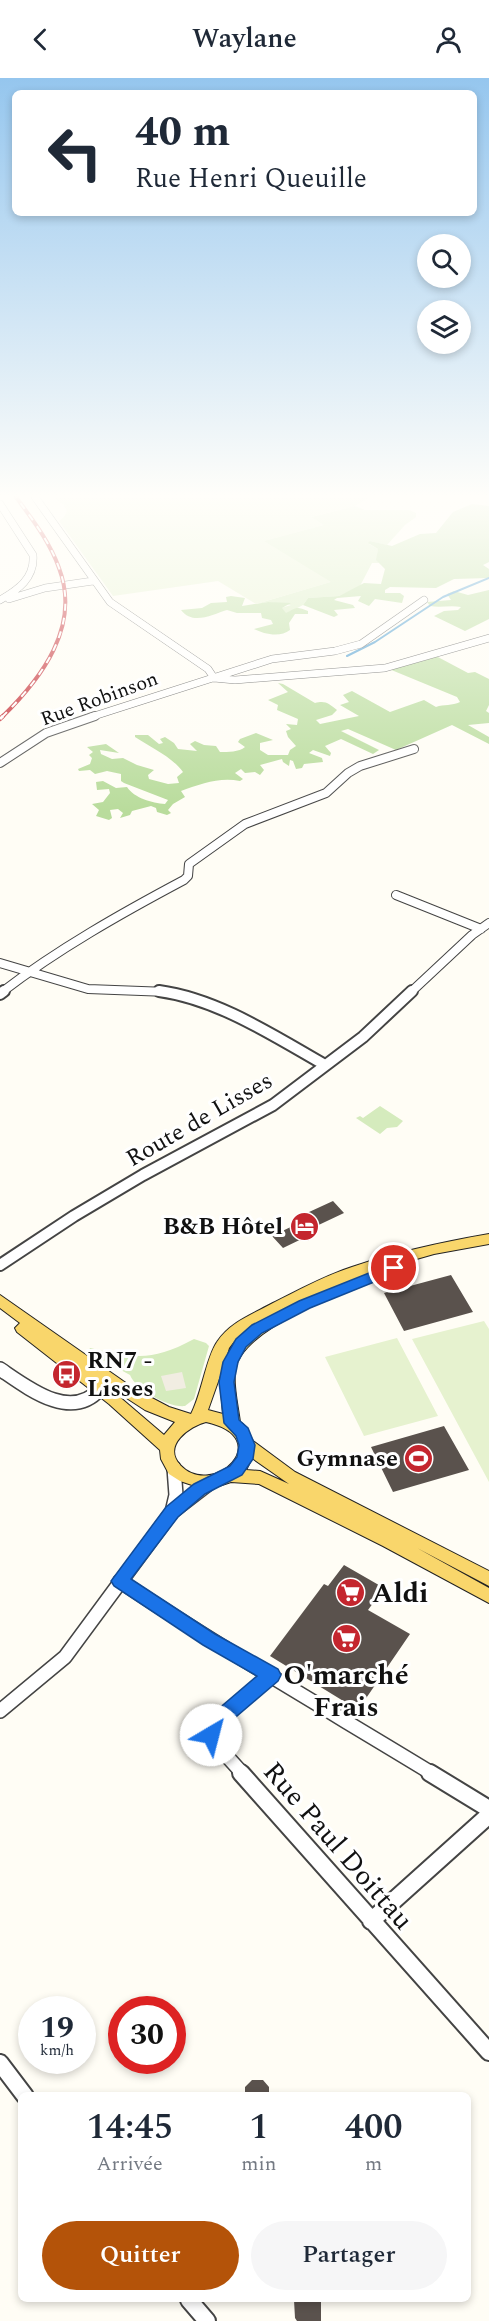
<!DOCTYPE html>
<html lang="fr">
<meta charset="utf-8">
<style>
:root{--surface:#fff;--page:#f6f6f7;--text:#1f2937;--muted:#747a83;--accent:#b45309}
body{margin:0;font-family:Spectral,serif;background:var(--page);color:var(--text);height:100vh;display:flex;flex-direction:column;font-size:22px;white-space:nowrap}
*{box-sizing:border-box;margin:0}
p{font-size:20px;color:var(--muted)}
.icon{flex:none;width:33px;height:33px;fill:none;stroke:currentColor;stroke-width:2;stroke-linecap:round;stroke-linejoin:round}
.map{position:relative;flex:1;overflow:hidden}
.drawer{position:absolute;left:18px;top:2014px;width:453px;height:210px;display:flex;flex-direction:column;background:var(--surface);border-radius:9px;box-shadow:0 3px 9px #0003}
.drawer>*{flex:none}
.top-card{position:absolute;left:12px;top:12px;width:465px;height:126px;border-radius:9px;box-shadow:0 3px 9px #0003;background:#fff;color:var(--text);overflow:hidden}
.fabs{position:absolute;left:417px;top:156px;display:grid;gap:12px}
.fabs a{display:grid;place-items:center;width:54px;height:54px;border-radius:50%;background:var(--surface);box-shadow:0 3px 9px #0003;font-size:30px}
.speed{position:absolute;left:18px;top:1918px;display:flex;gap:12px;font-size:30px;font-weight:700;text-align:center}
.speed>*{display:grid;place-content:center;width:78px;height:78px;border-radius:50%;background:var(--surface);box-shadow:0 3px 9px #0003;line-height:1}
.speed small{font-size:15px;font-weight:400}
.speed .limit{border:9px solid #d22;background:#fff;color:#111}
.pin{position:absolute;display:grid;place-items:center;width:51px;height:51px;color:#fff;margin:-26px;border:3px solid #fff;border-radius:50%;box-shadow:0 2px 6px #0007}
.me{position:absolute;width:66px;margin:-33px;rotate:37deg;stroke-linejoin:round;filter:drop-shadow(0 0 4px #0008)}
.turn{display:flex;align-items:center;gap:21px;height:126px;padding:0 24px;font-size:27px}
.turn .icon{width:78px;height:78px;stroke-width:2.5}
.turn b{display:block;font-size:42px;line-height:51px}
.eta{display:flex;justify-content:space-evenly;align-items:center;height:102px;text-align:center}
.eta b{font-size:36px;font-weight:600;line-height:42px}
.action{display:flex;gap:12px;margin-top:auto;padding:12px 24px}
.action a{flex:1;height:69px;border-radius:36px;background:var(--accent);color:#fff;font-size:24px;font-weight:600;line-height:69px;text-align:center}
.action a+a{background:var(--page);color:var(--text)}
header{display:flex;justify-content:space-between;align-items:center;height:78px;padding:0 24px;background:var(--surface);font-size:27px;font-weight:600}
.map>svg:first-child{display:block}
</style>
<header><svg class="icon" aria-label="back" viewBox="0 0 24 24"><path d="M15 5l-7 7 7 7"/></svg>Waylane<svg class="icon" aria-label="person" viewBox="0 0 24 24"><circle cx="12" cy="8" r="4"/><path d="M4 21q1-7 8-7t8 7"/></svg></header>
<div class="map">
<svg width="489" height="2243" viewBox="0 0 489 2243">
<rect width="100%" height="100%" fill="#fffdf5"/>
<!-- green -->
<path fill="#d5ebbd" d="M355 428 365 432H409L416 435V439L405 447 387 467 370 463 369 466 378 471 377 482 379 485H372L360 508 339 518 308 520 303 527 286 536 281 530 291 527 268 524 256 526 330 504 263 463 323 447 311 439Z
M380 1028 403 1043 397 1049 387 1050 380 1056 356 1040 360 1038 363 1040Z
M194 1261 206 1265 209 1268 194 1321 185 1328C169 1330 136 1312 130 1297L88 1274 90 1270C136 1280 151 1284 194 1261Z"/>
<!-- forest -->
<path fill="#b9dc9c" d="M472 426 489 428V484L483 487 489 491V500L454 501 436 510 390 509 385 512V515H400L404 518 402 525 375 521 369 528 358 523 361 518 337 520 334 522 353 527 355 530 334 532 338 537 334 539 303 527 308 520 339 518 364 505 381 506 385 491 376 482 378 471 368 465 370 463 392 468 420 456 436 455 453 434Z
M489 512V541L465 553 434 538 444 533 458 532 461 529C450 527 441 530 430 528L427 524 451 522 447 516 454 513 468 517Z
M231 518 245 520 242 528 268 524 291 525 282 530 286 535C295 531 295 527 308 533V536H295L289 545 290 552C280 560 264 556 254 551L273 546 271 542 262 540 261 535H237L227 532C213 536 193 548 181 532L202 530 211 525 227 524 226 519Z
M436 578 468 595 475 594 489 601V627L486 633 489 635V645L468 647 489 659V666L452 647 396 672 348 651 341 653 379 672 373 676 341 661 325 668 331 675 330 678 313 672 309 675 322 680 323 684 304 686 302 690 296 691 293 683 290 682 289 688 283 684 282 681 260 687 264 692 260 697 255 694 245 695 241 691 235 695 243 701 240 703C219 699 201 706 181 713L185 719 173 726 168 732 171 735 167 737 157 734 156 730 151 728 132 733 130 737 120 740 123 735 118 731 110 732 112 740 109 742 96 738 99 732 92 726 103 724 110 715 109 711 97 712 96 704 103 703 116 710 127 709C134 720 152 725 165 726L168 722 124 705 121 703V696L107 693 95 696 90 692 79 693 78 691 90 686 92 680 89 677 93 674 87 669 106 666 119 675 100 672 101 676 112 681 123 680 137 687 154 692 148 697 149 701 168 706 179 705 177 699 183 694C172 679 152 670 135 659V657H148L159 666 163 665 160 661 165 659 174 665 178 671 197 673 190 666 195 663 204 667 216 668 220 674C228 674 239 674 245 669L238 664 240 661 256 655 273 662 260 665V672L268 677H288L290 672 296 668 288 659 286 653 291 651 286 646 297 647 298 641 277 632 278 627 268 622 288 614 278 605 283 606 315 625C326 622 329 626 337 632L332 637 316 642 320 646 359 638 340 627 349 624 343 617 352 613 390 634 424 622 436 629C444 626 452 628 460 624L457 619 389 591Z"/>
<!-- pitch -->
<path fill="#e6f2cf" d="M53 419H370L355 428 311 439 324 447 264 463 331 504 256 526 218 503 113 518 59 443 64 439 67 433 64 427Z
M484 1243 489 1251V1404L412 1261Z
M397 1260 438 1338 364 1358 325 1279Z"/>
<!-- plaza -->
<path fill="#f1ede2" d="M182 1294 186 1310 166 1313 161 1298Z"/>
<g fill="none" stroke-linecap="round" stroke-linejoin="round">
<!-- stream -->
<path stroke="#3f96cf" stroke-width="2" d="M347 578 375 564 443 519 489 500"/>
</g>
<!-- building -->
<path fill="#5a524d" d="M333 1123 344 1135 308 1152 312 1156 283 1170 272 1158 301 1144 296 1140Z
M451 1197 473 1234 404 1253 384 1215Z
M444 1348 469 1392 393 1414 371 1369Z
M344 1487 384 1510 368 1532 410 1556 358 1632 270 1578 324 1506 328 1508Z
M252 2002H263L269 2009V2018H245V2009Z
M294 2222H321V2243H297L295 2240Z"/>
<g fill="none" stroke-linecap="round" stroke-linejoin="round">
<defs>
<path id="minor-far4" d="M35 419 110 524 208 591 214 600
M0 426 33 477C35 500 18 512 0 522
M9 521 45 510 93 503
M214 600 235 602 385 590 489 560
M91 639 272 581 335 573 361 566 424 522"/>
<path id="minor-far3" d="M0 685 46 655 95 638
M396 817 481 851
M0 885 88 911 168 914
M2 914C58 871 122 835 184 802L188 798 189 786 245 746 326 715 348 695 360 688 414 671
M411 914 472 857 489 845"/>
<path id="minor-far2" d="M159 913C218 921 274 958 325 987
M0 916 4 913
M0 1187 74 1138 143 1097 273 1027 363 959 412 913"/>
<path id="minor-far1" d="M0 1291C28 1310 71 1344 100 1311
M172 1434 176 1417 174 1390
M120 1503C222 1571 328 1632 433 1696
M0 1633 65 1579 172 1434 211 1404
M243 1696 215 1665 211 1657 216 1645 272 1597"/>
<path id="minor" d="M241 1695 489 1974
M430 1695 489 1731
M371 1843 489 1737
M0 1985 25 2018
M189 2222 207 2243"/>
<path id="major" d="M489 1156V1166L434 1176 399 1186 402 1190 400 1194C361 1208 240 1247 235 1293 233 1308 238 1328 240 1344L243 1346 253 1363 295 1394 489 1493V1508L417 1470 489 1510V1525L383 1468 259 1406 231 1404 219 1408 201 1410 180 1403 169 1396 161 1381 160 1372 109 1326 17 1254 15 1250 20 1245 0 1230V1217L133 1310 169 1329 191 1336C202 1315 206 1280 217 1264 230 1244 253 1236 273 1225 299 1212 324 1198 352 1189 396 1174 443 1164 489 1156ZM235 1262 226 1280 229 1270ZM220 1298 223 1336 208 1332ZM102 1304 145 1332 175 1344 164 1357ZM206 1344C278 1360 213 1422 180 1387 162 1367 190 1348 206 1344ZM252 1380 289 1406 260 1393 246 1392Z"/>
</defs>
<!-- minor-far4 casing -->
<use href="#minor-far4" stroke="#444" stroke-width="8"/>
<!-- minor-far3 casing -->
<use href="#minor-far3" stroke="#444" stroke-width="10"/>
<!-- minor-far2 casing -->
<use href="#minor-far2" stroke="#444" stroke-width="14"/>
<!-- minor-far1 casing -->
<use href="#minor-far1" stroke="#444" stroke-width="16"/>
<!-- minor casing -->
<use href="#minor" stroke="#444" stroke-width="20"/>
<!-- major casing -->
<use href="#major" stroke="#222" stroke-width="2"/>
<!-- minor-far4 -->
<use href="#minor-far4" stroke="#fff" stroke-width="7"/>
<!-- minor-far3 -->
<use href="#minor-far3" stroke="#fff" stroke-width="8"/>
<!-- minor-far2 -->
<use href="#minor-far2" stroke="#fff" stroke-width="10"/>
<!-- minor-far1 -->
<use href="#minor-far1" stroke="#fff" stroke-width="13"/>
<!-- minor -->
<use href="#minor" stroke="#fff" stroke-width="16"/>
<!-- major -->
<use href="#major" fill="#f9d66b" fill-rule="evenodd"/>
<defs>
<path id="rail-far1" d="M2 639C42 600 81 548 59 490 50 464 32 441 16 419"/>
<path id="rail" d="M0 641 3 638"/>
</defs>
<!-- rail-far1 casing -->
<use href="#rail-far1" stroke="#c4262e" stroke-width="4"/>
<!-- rail casing -->
<use href="#rail" stroke="#c4262e" stroke-width="4.5"/>
<!-- rail-far1 -->
<use href="#rail-far1" stroke="#fff" stroke-width="2" stroke-dasharray="7" stroke-linecap="butt"/>
<!-- rail -->
<use href="#rail" stroke="#fff" stroke-width="3" stroke-dasharray="9" stroke-linecap="butt"/>
</g>
<!-- sky -->
<linearGradient id="sky" x2="0" y2="1"><stop stop-color="#95c6ee"/><stop offset="0.57" stop-color="#fffefa"/><stop offset="1" stop-color="#fffefa" stop-opacity="0"/></linearGradient>
<rect width="489" height="733" fill="url(#sky)"/>
<!-- route -->
<path fill="#1a73e8" stroke="#114b97" stroke-width="1.5" d="M394 1185 399 1187 401 1190 399 1194 310 1230 262 1255 246 1269 238 1284 234 1304 239 1342 248 1350 255 1367 253 1381 242 1397 205 1416 178 1439 131 1501 215 1556 278 1591 281 1597 278 1603 223 1650 218 1663 211 1666 205 1663 202 1657 209 1639 257 1598 203 1567 114 1508 111 1503 166 1429 194 1406 230 1388 237 1379 239 1367 236 1358 224 1345 219 1304 223 1284 236 1261 252 1247 299 1223Z"/>
<!-- icons -->
<defs>
<symbol id="hotel-disc" viewBox="-11 -11 22 22"><circle r="9.5" fill="#c4262e" stroke="#fff"/><path d="M-6-4.5h1.5V1H6V5H4.5V3h-9V5H-6ZM-4 0a1.8 1.8 0 1 1 3.6 0ZM.5 0V-2.5h3Q6-2.5 6 0Z" fill="#fff"/></symbol>
<symbol id="bus-disc" viewBox="-11 -11 22 22"><circle r="9.5" fill="#c4262e" stroke="#fff"/><path d="M-5-6H5V4H4V6H2V4H-2V6H-4V4H-5ZM-3.5-4V0h7V-4ZM-3.5 1.2v1.5H-2V1.2ZM2 1.2v1.5H3.5V1.2Z" fill="#fff"/></symbol>
<symbol id="stadium-disc" viewBox="-11 -11 22 22"><circle r="9.5" fill="#c4262e" stroke="#fff"/><path d="M0-5a6.5 5 0 1 0 0 10a6.5 5 0 1 0 0-10ZM-3.5-1.8h7v3.6h-7Z" fill="#fff"/></symbol>
<symbol id="supermarket-disc" viewBox="-11 -11 22 22"><circle r="9.5" fill="#c4262e" stroke="#fff"/><path d="M-6-5.5h2.5l.6 2H6L4.5 2H-2.5L-4.4-4H-6ZM-1.5 3.2a1.3 1.3 0 1 0 .1 0ZM3 3.2a1.3 1.3 0 1 0 .1 0Z" fill="#fff"/></symbol>
</defs>
<g fill-rule="evenodd">
<use href="#hotel-disc" x="288" y="1132" width="33" height="33"/>
<use href="#bus-disc" x="50" y="1280" width="33" height="33"/>
<use href="#stadium-disc" x="402" y="1364" width="33" height="33"/>
<use href="#supermarket-disc" x="334" y="1498" width="33" height="33"/>
<use href="#supermarket-disc" x="330" y="1544" width="33" height="33"/>
</g>
<g text-anchor="middle" stroke-width="6" stroke-linejoin="round" paint-order="stroke">
<!-- far-street labels -->
<g font-size="20" fill="#111" stroke="#fff">
<text transform="translate(99 620) rotate(-20)" y="7">Rue Robinson</text>
</g>
<!-- street labels -->
<g font-size="24" fill="#111" stroke="#fff">
<text transform="translate(199 1041) rotate(-30)" y="8">Route de Lisses</text>
</g>
<!-- poi labels -->
<g font-size="24" font-weight="bold" fill="#111" stroke="#fff" text-anchor="end">
<text x="283" y="1156">B&amp;B Hôtel</text>
<text x="87" y="1290" text-anchor="start">RN7 -<tspan x="87" dy="28">Lisses</tspan></text>
<text x="398" y="1388">Gymnase</text>
</g>
<!-- near-poi labels -->
<g font-size="28" font-weight="bold" fill="#111" stroke="#fff" text-anchor="start">
<text x="372" y="1524">Aldi</text>
<text x="346" y="1606" text-anchor="middle">O'marché<tspan x="346" dy="32">Frais</tspan></text>
</g>
<!-- near-street labels -->
<g font-size="28" fill="#111" stroke="#fff">
<text transform="translate(339 1767) rotate(49)" y="10">Rue Paul Doittau</text>
</g>
</g>
</svg>
<div class="fabs">
<a><svg class="icon" aria-label="search" viewBox="0 0 24 24"><circle cx="10" cy="10" r="6"/><path d="M15 15l6 6"/></svg></a>
<a><svg class="icon" aria-label="layers" viewBox="0 0 24 24"><path d="M12 4l9 5-9 5-9-5zM3 14l9 5 9-5"/></svg></a>
</div>
<div class="speed"><div>19<small>km/h</small></div><div class="limit">30</div></div>
<div class="pin" style="left:394px;top:1190px;background:#d93025"><svg class="icon" aria-label="arrive" viewBox="0 0 24 24"><path d="M6 21V4h12l-3 4 3 4H6"/></svg></div>
<svg class="me" style="left:211px;top:1657px" viewBox="-20 -20 40 40"><circle r="19" fill="#fff"/><path d="M0-13L10 11 0 6-10 11z" fill="#1a73e8"/></svg>
<div class="top-card">
<div class="turn"><svg class="icon" aria-label="left" viewBox="0 0 24 24"><path d="M17 20v-9H6M10 6l-5 5 5 5"/></svg><div><b>40 m</b>Rue Henri Queuille</div></div>
</div>
<section class="drawer">
<div class="eta">
<div><b>14:45</b><p>Arrivée</p></div>
<div><b>1</b><p>min</p></div>
<div><b>400</b><p>m</p></div>
</div>
<div class="action"><a>Quitter</a><a>Partager</a></div>
</section>
</div>
